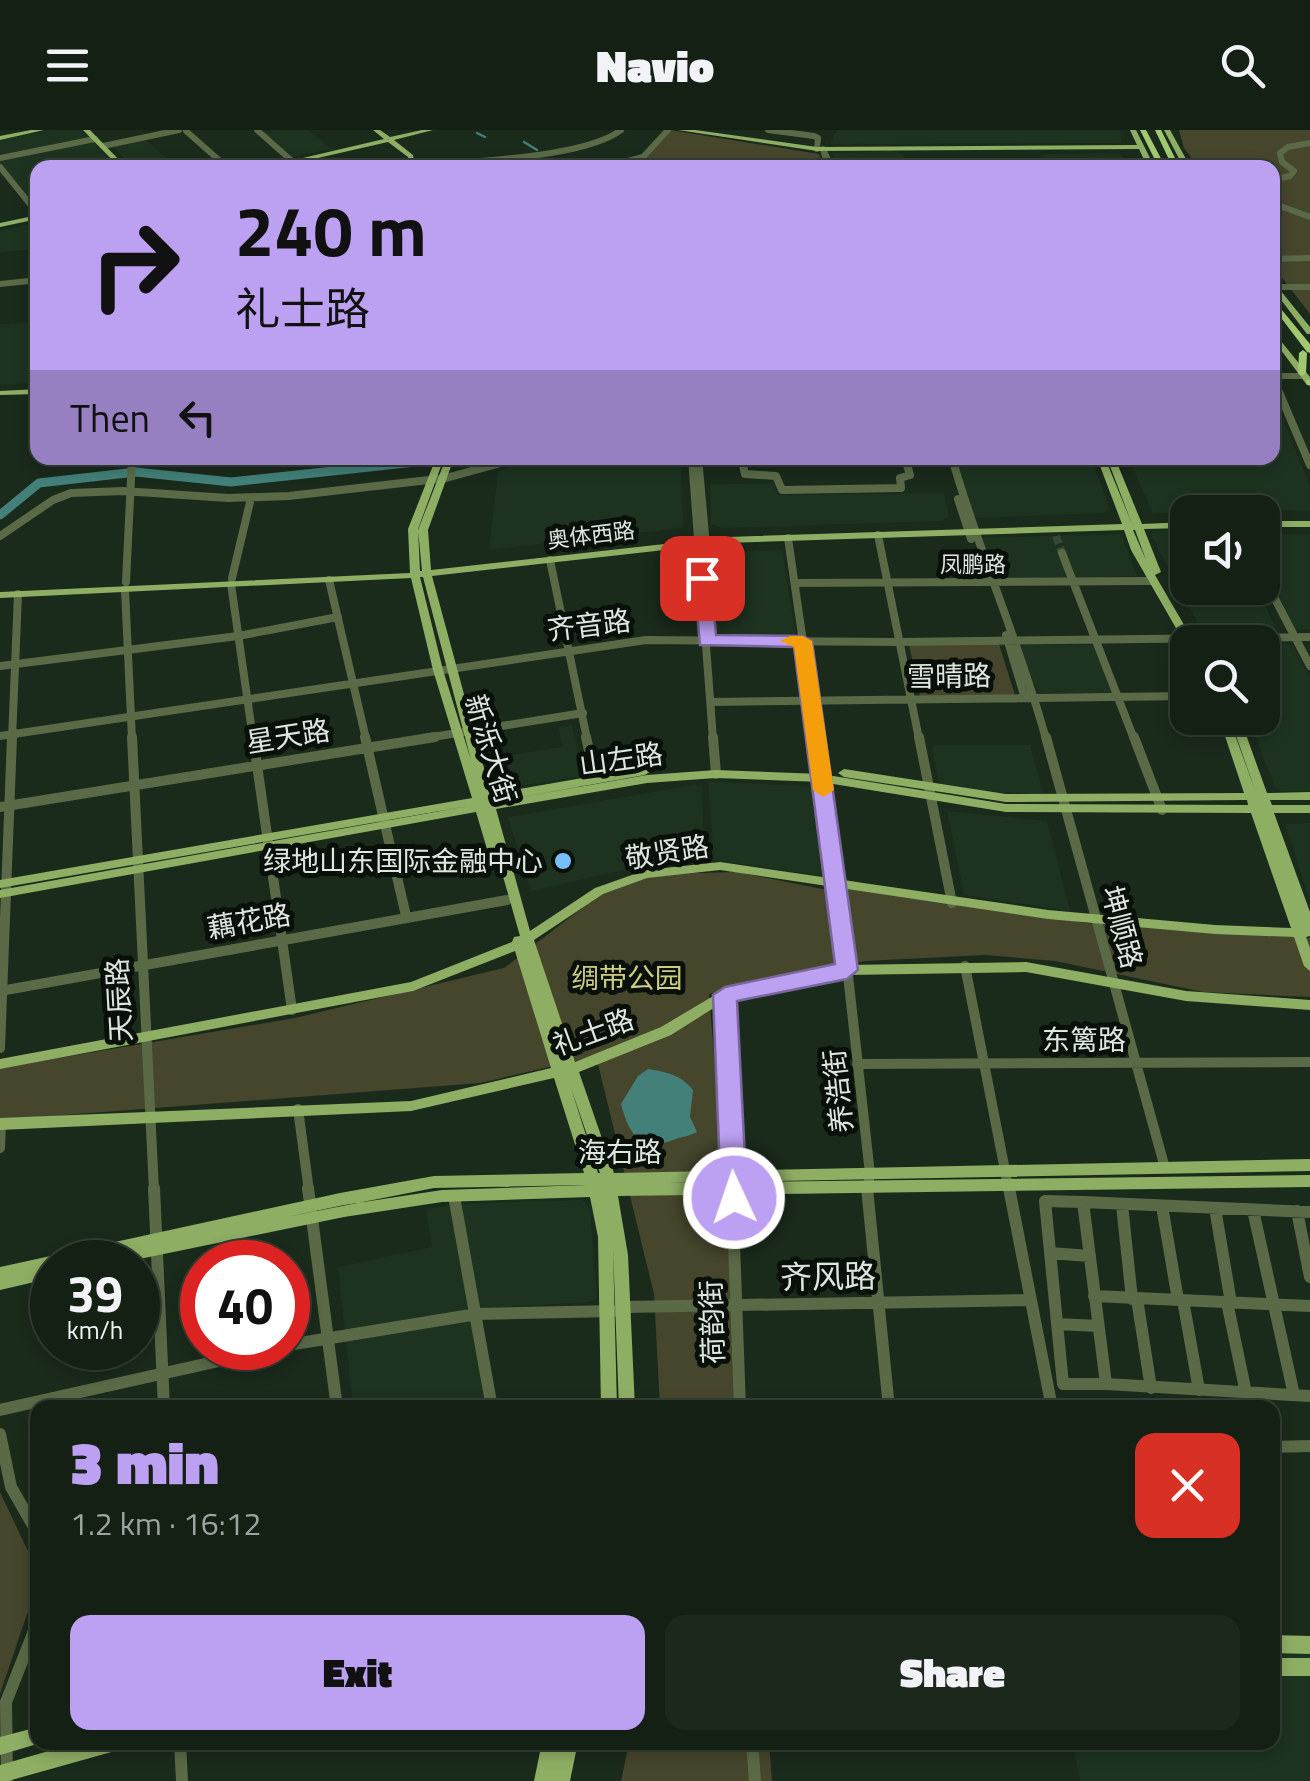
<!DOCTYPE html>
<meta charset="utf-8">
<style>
:root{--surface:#142014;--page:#1d281d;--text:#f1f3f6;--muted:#9da3a0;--line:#333e34;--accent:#bca0f2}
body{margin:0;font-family:"Titillium Web","Noto Sans SC",sans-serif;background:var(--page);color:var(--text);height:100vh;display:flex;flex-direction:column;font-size:38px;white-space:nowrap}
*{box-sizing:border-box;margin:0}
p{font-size:32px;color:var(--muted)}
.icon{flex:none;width:55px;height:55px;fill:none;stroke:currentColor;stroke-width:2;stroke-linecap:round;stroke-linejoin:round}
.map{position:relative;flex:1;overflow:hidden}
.sheet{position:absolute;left:30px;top:1270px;width:1250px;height:350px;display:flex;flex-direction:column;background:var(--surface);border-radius:20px;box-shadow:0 5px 15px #0003,0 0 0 2px var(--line)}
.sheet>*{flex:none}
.banner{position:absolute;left:30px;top:30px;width:1250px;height:305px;border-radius:20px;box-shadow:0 5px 15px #0003,0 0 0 2px var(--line);background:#bca0f2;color:#111;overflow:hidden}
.tools{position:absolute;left:1170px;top:365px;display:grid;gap:20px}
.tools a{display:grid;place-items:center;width:110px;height:110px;border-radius:20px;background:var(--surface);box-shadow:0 5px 15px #0003,0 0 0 2px var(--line);font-size:50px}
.speed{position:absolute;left:30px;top:1110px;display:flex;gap:20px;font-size:50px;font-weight:700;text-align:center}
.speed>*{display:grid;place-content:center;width:130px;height:130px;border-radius:50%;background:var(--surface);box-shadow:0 5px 15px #0003,0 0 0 2px var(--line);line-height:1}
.speed small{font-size:25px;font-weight:400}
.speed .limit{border:15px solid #d22;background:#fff;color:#111}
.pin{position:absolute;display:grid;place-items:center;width:85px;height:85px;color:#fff;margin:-42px;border-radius:20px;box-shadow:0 5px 15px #0006}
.me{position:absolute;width:110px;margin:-55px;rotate:357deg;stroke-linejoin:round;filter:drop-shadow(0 0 8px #0008)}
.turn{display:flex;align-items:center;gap:35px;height:210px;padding:0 40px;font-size:45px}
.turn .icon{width:130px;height:130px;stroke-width:2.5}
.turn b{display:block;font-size:70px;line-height:85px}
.then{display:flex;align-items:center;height:95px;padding:0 40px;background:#0003;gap:20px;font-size:38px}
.round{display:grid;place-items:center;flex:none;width:105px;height:105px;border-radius:20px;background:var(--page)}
.head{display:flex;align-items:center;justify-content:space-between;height:170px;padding:0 40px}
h1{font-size:60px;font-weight:800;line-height:75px;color:var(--accent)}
.action{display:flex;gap:20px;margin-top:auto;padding:20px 40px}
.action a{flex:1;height:115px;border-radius:20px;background:var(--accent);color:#111;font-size:40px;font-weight:800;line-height:115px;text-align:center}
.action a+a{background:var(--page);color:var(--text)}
header{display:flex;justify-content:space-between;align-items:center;height:130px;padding:0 40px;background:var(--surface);font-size:45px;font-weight:800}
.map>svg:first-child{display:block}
</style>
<header><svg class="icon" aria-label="menu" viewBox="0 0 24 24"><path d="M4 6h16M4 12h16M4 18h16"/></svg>Navio<svg class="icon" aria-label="search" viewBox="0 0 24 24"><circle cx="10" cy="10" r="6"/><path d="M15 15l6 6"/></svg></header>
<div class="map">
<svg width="1310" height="1651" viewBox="0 0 1310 1651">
<rect width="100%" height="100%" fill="#1a2a1b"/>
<!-- built -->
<path fill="#1d3320" d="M50 0H81L118 37 38 38 37 78 0 33V10Z
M273 0H308L331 19 293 27 263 2Z
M837 0H1120L1122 13 830 14Z
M144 8 176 37H133L112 15Z
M892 21 903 24 908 37H839L831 23Z
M1120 23 1129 37H1049L1042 24Z
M37 92V119L0 122V101Z
M37 192V253L0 255V194Z
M1273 286H1282L1310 356V380L1153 383 1128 328H1272Z
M532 328H681L683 398 489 420 498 342Z
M955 328H1091L1110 379 1103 383 978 388 973 385Z
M774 353 777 365 944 363 949 386 941 391 722 398 711 394 710 354Z
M1156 400H1187L1188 458H1257L1275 496 1272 499H1201L1151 405Z
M1121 404 1137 446 996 449 979 408Z
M1310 404V499L1295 500 1263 434V405Z
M782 420 796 507 714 503 707 423Z
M1292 514 1310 548V661H1281L1275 657 1248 588H1262L1263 515Z
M1019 515H1097L1112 563H1038Z
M572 595 583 646 500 659 486 609 498 606 504 626 563 617 558 597Z
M932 615H1030L1043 662 1040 665 944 657 939 652Z
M708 651 815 657 827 747 714 730Z
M694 655 702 656 704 726 668 730 531 761 508 687Z
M947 681 1047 691 1070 781 964 765Z
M1310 693V771L1285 694Z
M582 1070 590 1079 597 1168 590 1172 471 1179 485 1277H353L338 1137 432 1117 426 1079 463 1074Z
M1273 1523H1310V1651H1080L1073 1613 1272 1612Z"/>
<!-- green -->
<path fill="#46462d" d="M670 0 819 24 825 37 636 35Z
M1179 0H1310V184L1273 136 1272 38 1198 37 1184 18Z
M999 514 1015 565 920 566 909 515Z
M737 742 847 764 845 750 1085 793 1310 808V867L1203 862 1055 831 985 825 865 831 709 864 743 1277H660L654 1164 596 926 480 953 0 990V938L295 888 504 838 608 758 662 744Z
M0 1362 35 1436 28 1481 0 1564Z
M629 1613H769L772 1651H621Z"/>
<!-- water -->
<path fill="#428079" d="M648 939C667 942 681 945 693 960L690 987 697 1002C688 1007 682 1006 673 1010 640 1023 629 1004 621 974L638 946Z"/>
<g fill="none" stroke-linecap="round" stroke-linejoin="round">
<!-- stream -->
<path stroke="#428079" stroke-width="2.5" d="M477 3 485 7
M524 12 537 20
M719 37 726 36"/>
<!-- river -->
<path stroke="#428079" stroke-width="9" d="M0 385 39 353 136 342 231 352 453 328"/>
<!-- minor-tunnel -->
<path stroke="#374638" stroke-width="8" stroke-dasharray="8 4" stroke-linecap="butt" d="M1056 406 1062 423"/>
<!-- minor-far3 -->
<path stroke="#5a6a47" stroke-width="6" d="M257 0 292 31
M768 0 814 6 818 8 817 19
M186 1 228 38
M103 16 179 0
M0 28 95 9
M0 37 38 84
M412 37C463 31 583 29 621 0
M602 38 643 27 668 0
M828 38 823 19 832 38
M1272 50 1290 46 1294 41 1282 32 1280 23 1288 17 1310 13
M1272 73 1310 87
M1272 129 1310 128
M0 154 38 150
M1277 157H1310
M1272 245 1280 265
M1273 246H1304"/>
<!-- minor-far2 -->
<path stroke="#5a6a47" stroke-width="8" d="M1279 262 1310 335
M692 328 713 609
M741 328 745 344 776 346 782 360 901 358 900 348 910 345 905 328
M952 328C979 423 1020 514 1046 609
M699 338 705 405 701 412
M958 369 971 409
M878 405 919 609
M0 406 53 370 71 363 123 361 228 368 289 366 446 348 519 328
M788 408 817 609
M1062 423 1134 609
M550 430 587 609
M1262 444 1310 536
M232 448 251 368
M329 450 366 609
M126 452 132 328
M795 453 1151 451
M231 454 253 609
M125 460 132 609
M1006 505 1024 565 1029 566
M0 536 238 506 338 487
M712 572 1188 566
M0 606 646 510 899 512 1310 507
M12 609 18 464
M420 609 583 583"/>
<!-- minor-far1 -->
<path stroke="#5a6a47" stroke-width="10" d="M132 607 154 1061
M253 607 292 880
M365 607 406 786
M586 607 595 648
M713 607 716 644
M817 607 838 755 870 1044 867 1061
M919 607 952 773
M1046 607 1165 1038
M1134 607 1162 680
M0 677 435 607
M965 836 1009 1061
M0 861 507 770
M725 865 732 1061
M0 918 12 607
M857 934 1310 932
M298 979 309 1061
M0 1018 1 994"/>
<!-- minor -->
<path stroke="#5a6a47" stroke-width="12" d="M154 1058 164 1278
M308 1058 337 1278
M732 1058 740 1278
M867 1058 889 1278
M1009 1058 1052 1278
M454 1066 492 1278
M1045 1071 1083 1072 1106 1254H1063Z
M1083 1072 1310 1082
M1122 1075 1132 1169
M1162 1076 1178 1170
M1215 1078 1231 1173
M1253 1080 1294 1265
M1297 1081 1310 1147
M1050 1123 1090 1126
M1094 1166 1310 1176
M1137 1169 1151 1258
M1183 1170 1199 1260
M1227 1172 1246 1263
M625 1177 1031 1170
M1057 1194 1098 1196
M288 1215 477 1184 613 1181
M1106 1254 1310 1266
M0 1280 277 1218
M0 1304 11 1357 38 1404
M1272 1317 1310 1316
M180 1612 182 1651
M752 1612 755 1651
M7 1651 6 1572 38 1491"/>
<!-- major -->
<path fill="#8eae64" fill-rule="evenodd" d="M31 0H44L0 10V6Z
M83 0H90L127 38H120Z
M373 0H380L390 7 422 0H433L394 10 413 25 415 38H409L408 27 388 12 274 38H260L384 9Z
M678 0H695L817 17 1137 15 1130 0H1136L1155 38H1148L1139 19 817 21Z
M1164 0H1170L1191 38H1184Z
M38 85V89L0 97V93Z
M1272 150 1310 197V204H1307L1272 158Z
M1272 200 1310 247V255H1307L1272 208Z
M38 259V264L0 265V261Z
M436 328H444L418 399 420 441H422L418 400 446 328H454L428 400 431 440 727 407 1122 394 1097 328H1105L1132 394 1107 328H1115L1142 394 1188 392V398L1144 399 1161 442 1155 445 1194 512H1188V515L1184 512 1131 420 1124 400 727 413 432 446 491 664 645 637 651 641 645 645 494 672 647 645 716 640 821 644 1006 674 1248 675 1247 670 1006 672 844 647 838 643 844 639 1006 664 1244 663 1219 588H1229L1256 663 1230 588H1240L1267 663 1310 662V670H1270L1272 675H1310V683H1274L1310 782V806L1306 807 1310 818V841L1304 836 1294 807 1215 804 1048 789 720 740 647 748 603 764 534 810 575 932 661 897 720 862 847 835 1026 832 1186 861 1310 870V880L1186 871 1026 842 847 845 728 869 671 905 579 942 614 1043 1310 1029V1041L667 1053 1310 1045V1057L618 1066 628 1125 635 1278H619L613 1119 617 1278H601L598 1107 590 1067 442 1072 344 1087 125 1132H90L91 1130 77 1132H52V1148L0 1160V1137L340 1063 434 1046 584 1043 554 948 411 981 0 1000V988L411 971 551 938 515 821 413 861 0 939V929L411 852 512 812 514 807 520 806 496 722H489L487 719 476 682 0 768V760L474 675 0 758V750L472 668 433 540 411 448 0 468V462L410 443 408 399ZM1133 400H1135L1146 430ZM420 447H423L471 630 443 540ZM716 648 821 652 1006 682 1251 683 1291 798 1215 795 1048 780 720 732 646 740 595 758 530 801 496 679 647 653ZM571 958 600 1043H598ZM587 1055 442 1060 344 1075 286 1087 434 1058Z
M1262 391H1310V397H1262Z
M1272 1505 1310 1506V1524L1272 1523Z
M1272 1528H1310V1546H1272Z
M38 1597V1612H44L0 1625V1607Z
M80 1612H124L121 1618 115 1621 8 1651H0V1635Z
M542 1612H578L570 1651H534Z"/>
<!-- highway -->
<path fill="#a2c96f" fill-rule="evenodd" d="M1140 0H1146L1166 38H1159Z
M1155 0H1161L1180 38H1173Z
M1272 168 1310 214V223L1307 222 1272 176Z
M1303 220 1307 223 1306 243 1302 246 1298 243 1299 223Z
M1306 250H1310V256L1306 254Z"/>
</g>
<!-- route -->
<path fill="#bca0f2" stroke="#7a689d" stroke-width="2.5" d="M702 443 711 448 716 505 803 506 812 511 858 840 847 849 737 871 747 1068 743 1075 734 1079 725 1075 721 1068 713 865 725 857 835 834 794 517 700 515 694 448Z"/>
<!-- slow -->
<path fill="#f59e0b" d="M790 506H803L812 511 834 660 823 667 813 660 794 517 780 511Z"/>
<!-- markers -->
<circle fill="#78bff8" stroke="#09100a" stroke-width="4" cx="563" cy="731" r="10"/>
<g text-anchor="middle" stroke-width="10" stroke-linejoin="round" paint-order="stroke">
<!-- far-street labels -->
<g font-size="22" fill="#dde7dd" stroke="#09100a">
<text transform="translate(591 405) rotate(-7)" y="8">奥体西路</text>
<text x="973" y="442">凤鹏路</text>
</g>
<!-- street labels -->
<g font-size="28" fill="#dde7dd" stroke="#09100a">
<text transform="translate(589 495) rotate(-7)" y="10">齐音路</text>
<text transform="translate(949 546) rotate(-1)" y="10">雪晴路</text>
<text transform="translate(288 606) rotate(-9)" y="10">星天路</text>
<text transform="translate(491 619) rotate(73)" y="10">新泺大街</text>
<text transform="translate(621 629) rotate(-8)" y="10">山左路</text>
<text transform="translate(667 722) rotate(-9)" y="10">敬贤路</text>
<text transform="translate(249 791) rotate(-10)" y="10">藕花路</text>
<text transform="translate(1122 797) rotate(75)" y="10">坤顺路</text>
<text transform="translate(119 870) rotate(-93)" y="10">天辰路</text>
<text transform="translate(593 902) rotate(-20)" y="10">礼士路</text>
<text x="1084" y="920">东篱路</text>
<text transform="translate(838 961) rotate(-96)" y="10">养浩街</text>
<text x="620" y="1032">海右路</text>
<text transform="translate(712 1192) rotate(-92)" y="10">荷韵街</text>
</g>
<!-- poi labels -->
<g font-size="28" fill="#dde7dd" stroke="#09100a" text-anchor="end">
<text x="543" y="741">绿地山东国际金融中心</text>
</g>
<!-- park labels -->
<g font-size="28" fill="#cdcd83" stroke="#09100a">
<text x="627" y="858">绸带公园</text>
</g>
<!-- near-street labels -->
<g font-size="32" fill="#dde7dd" stroke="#09100a">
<text transform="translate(828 1147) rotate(-1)" y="11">齐风路</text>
</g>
</g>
</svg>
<div class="tools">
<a><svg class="icon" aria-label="sound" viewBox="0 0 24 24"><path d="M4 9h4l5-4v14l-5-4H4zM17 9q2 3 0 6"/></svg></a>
<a><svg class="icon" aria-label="search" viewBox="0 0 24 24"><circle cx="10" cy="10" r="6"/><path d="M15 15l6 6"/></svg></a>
</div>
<div class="speed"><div>39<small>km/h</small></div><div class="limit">40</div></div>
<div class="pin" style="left:702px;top:448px;background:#d93025"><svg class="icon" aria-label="arrive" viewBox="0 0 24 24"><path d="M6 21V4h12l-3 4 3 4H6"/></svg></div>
<svg class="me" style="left:734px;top:1068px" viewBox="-20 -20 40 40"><circle r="17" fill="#bca0f2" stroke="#fff" stroke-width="3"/><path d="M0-11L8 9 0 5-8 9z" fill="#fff"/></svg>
<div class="banner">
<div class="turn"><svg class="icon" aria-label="right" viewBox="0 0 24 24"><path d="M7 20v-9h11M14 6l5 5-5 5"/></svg><div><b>240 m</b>礼士路</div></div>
<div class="then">Then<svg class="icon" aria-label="left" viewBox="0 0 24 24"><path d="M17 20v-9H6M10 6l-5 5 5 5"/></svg></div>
</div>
<section class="sheet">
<div class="head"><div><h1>3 min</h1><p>1.2 km · 16:12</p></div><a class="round" style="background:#d93025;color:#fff"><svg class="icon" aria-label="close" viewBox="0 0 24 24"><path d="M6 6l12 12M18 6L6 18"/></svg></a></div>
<div class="action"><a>Exit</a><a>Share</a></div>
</section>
</div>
